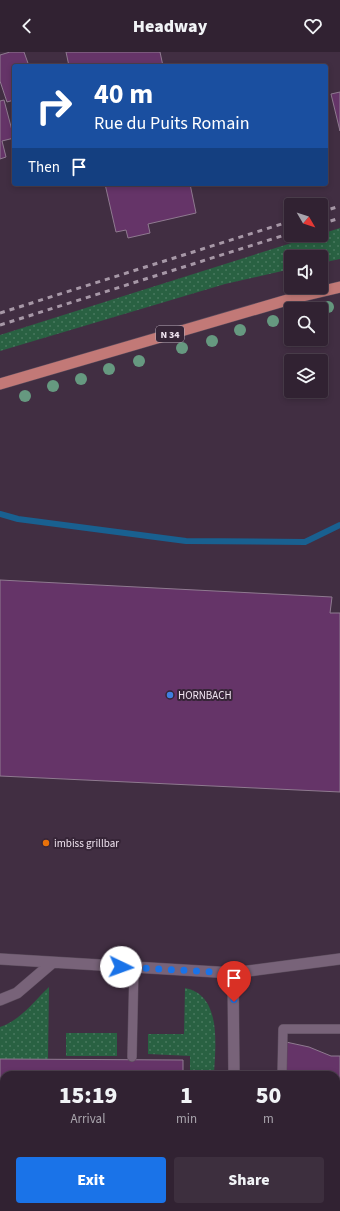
<!DOCTYPE html>
<style>
:root{--surface:#312232;--page:#3d2f3e;--text:#f1f3f6;--muted:#a8a4ac;--line:#4c3f4d;--accent:#1a73e8}
body{margin:0;font-family:"Source Sans 3",sans-serif;background:var(--page);color:var(--text);height:100vh;display:flex;flex-direction:column;font-size:15px;white-space:nowrap}
*{box-sizing:border-box;margin:0}
p{font-size:13px;color:var(--muted)}
.icon{flex:none;width:22px;height:22px;fill:none;stroke:currentColor;stroke-width:2;stroke-linecap:round;stroke-linejoin:round}
.map{position:relative;flex:1;overflow:hidden}
.drawer{position:absolute;left:0px;top:1019px;width:340px;height:140px;display:flex;flex-direction:column;background:var(--surface);border-radius:12px 12px 0 0;box-shadow:0 2px 6px #0003,0 0 0 1px var(--line)}
.drawer>*{flex:none}
.banner{position:absolute;left:12px;top:12px;width:316px;height:122px;border-radius:4px;box-shadow:0 2px 6px #0003,0 0 0 1px var(--line);background:#1a4fa0;color:#fff;overflow:hidden}
.needle{width:26px;rotate:129deg}
.controls{position:absolute;left:284px;top:146px;display:grid;gap:8px}
.controls a{display:grid;place-items:center;width:44px;height:44px;border-radius:4px;background:var(--surface);box-shadow:0 2px 6px #0003,0 0 0 1px var(--line);font-size:20px}
.pin{position:absolute;display:grid;place-items:center;width:34px;height:34px;color:#fff;margin:-41px -17px;border-radius:50% 50% 50% 0;rotate:-45deg;box-shadow:0 0 4px #0007}
.pin .icon{rotate:45deg}
.me{position:absolute;width:44px;margin:-22px;rotate:93deg;stroke-linejoin:round;filter:drop-shadow(0 0 3px #0008)}
.turn{display:flex;align-items:center;gap:14px;height:84px;padding:0 16px;font-size:18px}
.turn .icon{width:52px;height:52px;stroke-width:2.5}
.turn b{display:block;font-size:28px;line-height:34px}
.then{display:flex;align-items:center;height:38px;padding:0 16px;background:#0003;gap:8px;font-size:15px}
.eta{display:flex;justify-content:space-evenly;align-items:center;height:68px;text-align:center}
.eta b{font-size:24px;font-weight:800;line-height:28px}
.cta{display:flex;gap:8px;margin-top:auto;padding:8px 16px}
.cta a{flex:1;height:46px;border-radius:4px;background:var(--accent);color:#fff;font-size:16px;font-weight:800;line-height:46px;text-align:center}
.cta a+a{background:var(--page);color:var(--text)}
header{display:flex;justify-content:space-between;align-items:center;height:52px;padding:0 16px;background:var(--surface);font-size:18px;font-weight:800}
.map>svg:first-child{display:block}
</style>
<header><svg class="icon" aria-label="back" viewBox="0 0 24 24"><path d="M15 5l-7 7 7 7"/></svg>Headway<svg class="icon" aria-label="heart" viewBox="0 0 24 24"><path d="M12 20l-8-8c-3-5 5-10 8-4 3-6 11-1 8 4z"/></svg></header>
<div class="map">
<svg width="340" height="1159" viewBox="0 0 340 1159">
<defs>
<pattern id="grass-dots" width="8" height="8" patternUnits="userSpaceOnUse"><rect width="8" height="8" fill="#296142"/><path d="M2 2h.1M6 6h.1" fill="none" stroke="#48785e" stroke-width="1.8" stroke-linecap="round"/></pattern>
</defs>
<rect width="100%" height="100%" fill="#412e42"/>
<!-- grass -->
<path fill="url(#grass-dots)" d="M340 176V207L321 211V205H291V217L225 232 0 299V283L317 183H321V182Z
M49 935 48 1007H0V975C21 968 33 950 49 935Z
M185 936C223 943 215 996 214 1023H190V1004L148 1002V982H184Z
M66 981H117V1004H66Z"/>
<g fill="none" stroke-linecap="round" stroke-linejoin="round">
<!-- stream -->
<path stroke="#196090" stroke-width="6" d="M0 462 18 467 186 489 305 490 340 473"/>
</g>
<!-- building -->
<path fill="#653468" stroke="#8f7a90" d="M10 0H24L29 14H14V48L7 50 0 29V3Z
M66 0H160L163 14H69Z
M340 40V79L331 42Z
M4 48 14 86 2 89 6 105 0 107V49Z
M105 132H190L196 161 148 172 150 181 128 186 126 178 116 180Z
M0 528 332 545 330 561H340V740L0 724Z
M286 990 309 995 331 1004H340V1159H285V1155H336V1023H285Z
M0 1007 183 1008V1023H4V1052H0Z
M0 1101H4V1141H0Z
M31 1155H84V1159H31Z
M84 1155H131V1159H84Z
M131 1155H182V1159H131Z"/>
<g fill="none" stroke-linecap="round" stroke-linejoin="round">
<defs>
<path id="service" d="M132 1005 134 915
M282 1023 283 977H340
M279 1159V1155"/>
<path id="minor" d="M0 907 233 921 340 907
M233 921 234 1023
M0 948 17 941 52 911
M235 1155V1159"/>
<path id="primary" d="M0 332 294 246 340 235"/>
</defs>
<!-- service casing -->
<use href="#service" stroke="#5b4c5c" stroke-width="10"/>
<!-- minor casing -->
<use href="#minor" stroke="#5b4c5c" stroke-width="12"/>
<!-- primary casing -->
<use href="#primary" stroke="#5b4c5c" stroke-width="12"/>
<!-- service -->
<use href="#service" stroke="#786379" stroke-width="9"/>
<!-- minor -->
<use href="#minor" stroke="#786379" stroke-width="11"/>
<!-- primary -->
<use href="#primary" stroke="#c27977" stroke-width="11"/>
<!-- rail -->
<path stroke="#a798a7" stroke-width="3" stroke-dasharray="5 5" stroke-linecap="butt" d="M321 160 340 154
M321 172 340 166
M0 261 291 169
M0 273 291 181"/>
</g>
<!-- trees -->
<g fill="#669980">
<circle cx="328" cy="255" r="6"/>
<circle cx="273" cy="269" r="6"/>
<circle cx="240" cy="278" r="6"/>
<circle cx="212" cy="289" r="6"/>
<circle cx="182" cy="296" r="6"/>
<circle cx="139" cy="309" r="6"/>
<circle cx="109" cy="317" r="6"/>
<circle cx="81" cy="327" r="6"/>
<circle cx="53" cy="334" r="6"/>
<circle cx="25" cy="344" r="6"/>
</g>
<g fill="none" stroke-linecap="round" stroke-linejoin="round">
<!-- route -->
<path stroke="#1a73e8" stroke-width="7" stroke-dasharray="0 12.6" d="M121 915 233 921 234 950"/>
</g>
<!-- markers -->
<circle fill="#3f7fe0" stroke="#362537" stroke-width="1.5" cx="170" cy="643" r="4"/>
<circle fill="#e8710a" stroke="#362537" stroke-width="1.5" cx="46" cy="791" r="4"/>
<g text-anchor="middle" stroke-width="4" stroke-linejoin="round" paint-order="stroke">
<!-- shield labels -->
<rect fill="#362537" stroke="#b8abb8" stroke-width="1" x="156" y="274" width="28" height="16" rx="3"/>
<g font-size="10" font-weight="bold" fill="#f0e4f0">
<text x="170" y="286">N 34</text>
</g>
<!-- poi labels -->
<g font-size="11" fill="#f0e4f0" stroke="#362537" text-anchor="start">
<text x="178" y="647">HORNBACH</text>
<text x="54" y="795">imbiss grillbar</text>
</g>
</g>
</svg>
<div class="controls">
<a><svg class="needle" viewBox="-14 -14 28 28"><path d="M0-13l5 13h-10z" fill="#e53935"/><path d="M0 13l5-13h-10z" fill="#a8a4ac"/></svg></a>
<a><svg class="icon" aria-label="sound" viewBox="0 0 24 24"><path d="M4 9h4l5-4v14l-5-4H4zM17 9q2 3 0 6"/></svg></a>
<a><svg class="icon" aria-label="search" viewBox="0 0 24 24"><circle cx="10" cy="10" r="6"/><path d="M15 15l6 6"/></svg></a>
<a><svg class="icon" aria-label="layers" viewBox="0 0 24 24"><path d="M12 4l9 5-9 5-9-5zM3 14l9 5 9-5"/></svg></a>
</div>
<div class="pin" style="left:234px;top:950px;background:#d93025"><svg class="icon" aria-label="arrive" viewBox="0 0 24 24"><path d="M6 21V4h12l-3 4 3 4H6"/></svg></div>
<svg class="me" style="left:121px;top:915px" viewBox="-20 -20 40 40"><circle r="19" fill="#fff"/><path d="M0-13L10 11 0 6-10 11z" fill="#1a73e8"/></svg>
<div class="banner">
<div class="turn"><svg class="icon" aria-label="right" viewBox="0 0 24 24"><path d="M7 20v-9h11M14 6l5 5-5 5"/></svg><div><b>40 m</b>Rue du Puits Romain</div></div>
<div class="then">Then<svg class="icon" aria-label="arrive" viewBox="0 0 24 24"><path d="M6 21V4h12l-3 4 3 4H6"/></svg></div>
</div>
<section class="drawer">
<div class="eta">
<div><b>15:19</b><p>Arrival</p></div>
<div><b>1</b><p>min</p></div>
<div><b>50</b><p>m</p></div>
</div>
<div class="cta"><a>Exit</a><a>Share</a></div>
</section>
</div>
